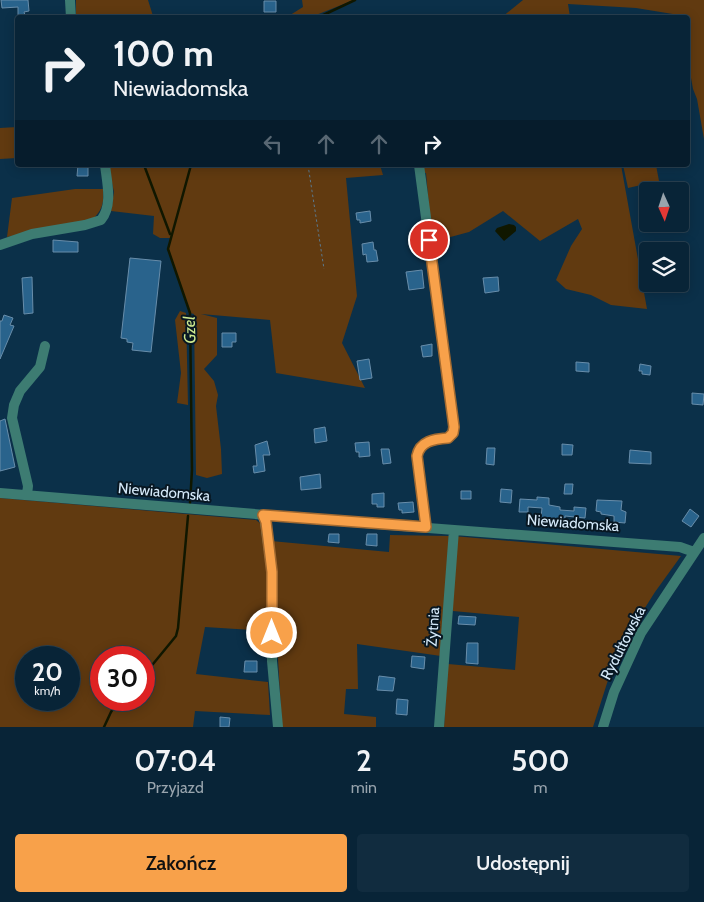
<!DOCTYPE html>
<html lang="pl">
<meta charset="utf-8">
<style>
:root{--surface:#082437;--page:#112c3f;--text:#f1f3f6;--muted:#98a4ad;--line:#294152;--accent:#f8a14a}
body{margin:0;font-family:Cabin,sans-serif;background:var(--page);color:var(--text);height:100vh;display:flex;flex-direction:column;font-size:19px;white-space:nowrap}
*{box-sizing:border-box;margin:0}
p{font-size:16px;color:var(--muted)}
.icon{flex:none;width:28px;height:28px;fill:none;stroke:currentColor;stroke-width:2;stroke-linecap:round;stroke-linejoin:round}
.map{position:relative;height:727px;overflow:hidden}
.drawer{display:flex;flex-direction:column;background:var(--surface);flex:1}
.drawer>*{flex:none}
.hud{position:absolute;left:15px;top:15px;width:675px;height:152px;border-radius:5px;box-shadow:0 2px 12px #0003,0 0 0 1px var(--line);background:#082437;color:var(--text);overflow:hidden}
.needle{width:32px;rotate:177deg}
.buttons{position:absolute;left:639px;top:182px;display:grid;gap:10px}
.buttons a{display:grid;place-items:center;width:50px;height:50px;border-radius:5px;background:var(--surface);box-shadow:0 2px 12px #0003,0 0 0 1px var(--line);font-size:25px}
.speed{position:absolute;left:15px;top:646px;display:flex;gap:10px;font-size:25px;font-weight:700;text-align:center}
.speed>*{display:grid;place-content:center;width:65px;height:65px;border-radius:50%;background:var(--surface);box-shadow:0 2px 12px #0003,0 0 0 1px var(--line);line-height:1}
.speed small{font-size:12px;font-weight:400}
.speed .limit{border:8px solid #d22;background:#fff;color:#111}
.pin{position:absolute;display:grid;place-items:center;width:42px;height:42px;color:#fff;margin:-21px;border:2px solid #fff;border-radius:50%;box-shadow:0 1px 5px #0007}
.me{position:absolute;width:55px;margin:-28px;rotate:0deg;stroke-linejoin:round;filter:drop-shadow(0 0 4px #0008)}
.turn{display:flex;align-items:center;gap:18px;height:105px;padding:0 15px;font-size:22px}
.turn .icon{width:65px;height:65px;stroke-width:2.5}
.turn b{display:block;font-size:35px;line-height:42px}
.lanes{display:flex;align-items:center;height:48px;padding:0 15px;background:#0003;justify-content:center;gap:25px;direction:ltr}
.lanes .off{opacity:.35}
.eta{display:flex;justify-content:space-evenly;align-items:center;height:85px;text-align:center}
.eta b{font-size:30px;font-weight:600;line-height:35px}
.cta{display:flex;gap:10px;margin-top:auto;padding:10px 15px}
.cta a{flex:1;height:58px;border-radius:5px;background:var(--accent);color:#111;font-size:20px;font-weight:600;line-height:58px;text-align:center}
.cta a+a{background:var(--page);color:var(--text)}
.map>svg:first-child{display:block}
</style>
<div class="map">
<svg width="704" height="727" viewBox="0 0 704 727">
<rect width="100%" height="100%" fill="#0b3049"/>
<!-- green -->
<path fill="#613a10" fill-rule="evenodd" d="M76 0H148L153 16 180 14V17H76Z
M302 0H354L311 17H287L303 7Z
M523 0H704V139L697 99 693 89 688 61V18L680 17 679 15 636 8 568 4 570 17H502Z
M17 127V158L0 159V128Z
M108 165H380L383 175 346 178 357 296 342 343 365 388 276 373 270 320 201 314 217 318V355L204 369 214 381 218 395 216 406 221 449 222 474 207 478 196 475 194 314 190 313 168 249 170 238H160L153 234 154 216 111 211 114 192Z
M422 165H621L647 309 611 305 591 295 566 289 556 280 571 246 582 229 578 219 540 241 503 211 469 232 432 242 426 173H423Z
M623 165H656L659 181 628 188Z
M75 189H103C104 202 103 209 93 219L7 237 12 198Z
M180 311 186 313 188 405 177 403 181 373 175 320Z
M0 498 256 520 261 524C267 560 269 595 267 631L205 627 196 674 268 682 270 715 195 711 193 727H0ZM26 658H69V700H26ZM101 658H144V700H101Z
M390 535 449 536 441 656 357 644 358 689H346L344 714 376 717V727H282L271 541 389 552Z
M453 536 681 556 655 592 617 652 593 727H444L448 664 515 670 519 617 453 611Z"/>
<!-- water -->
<path fill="#101700" d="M509 224 514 225 516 227V231L504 241 495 231 497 228Z"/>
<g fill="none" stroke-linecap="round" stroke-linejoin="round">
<!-- stream -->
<path stroke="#101700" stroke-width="2.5" d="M317 18 355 0
M144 165 170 234
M190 503 192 470 190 313 168 249 191 165
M144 675 176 636 178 628 188 516
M104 727 111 712 119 700"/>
</g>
<!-- building -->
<path fill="#29638c" stroke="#688daa" d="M1 0H28L29 11 24 12 25 15H18V7L2 8Z
M264 1H276V12H264Z
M78 165H88V176H77Z
M370 211 371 221 360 223V220H357L356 213Z
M53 240 78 242V252H53Z
M373 242 374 250H376L378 261 367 262 366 254 363 255 362 244Z
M130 258 161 261 151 352 132 350 133 343 127 342V339L121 338Z
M422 270 424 288 409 290 406 272Z
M32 277 33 313 24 314 22 278Z
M498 277 499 291 485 293 483 278Z
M4 315 13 318 10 325 14 326 0 359V321H2Z
M222 333H236V342H232V347H222Z
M432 344V356L423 357 421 346Z
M369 359 372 378 360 380 357 361Z
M576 362 589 363V372L576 371Z
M640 364 651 366 650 375 642 374V371H639Z
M692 393 704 394 703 405 692 404Z
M5 419 15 467 0 471V421Z
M325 427 327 441 315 443 314 429Z
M267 441 270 455H263L265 471 254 473 253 466H257L255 445Z
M369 442 370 456 359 457V452H356L355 443Z
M562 444 573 445 572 455H562Z
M487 448H495L494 465 486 464Z
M381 449H389L391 463 383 464Z
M630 450 651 452V464L629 463Z
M320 474 321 488 301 490 300 477Z
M565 484H573L572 494H564Z
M501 489 512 490 511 503 500 502Z
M461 491H471V499H461Z
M384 493V507H377V504H372V494Z
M537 497 549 498V505L560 507V510L574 511V507L586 508 585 518 565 516V521L541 518 542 508 528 507V512H519L520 499 537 500Z
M597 500 622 501 621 510 626 512 625 523 614 522V516L601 514V512L596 511Z
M413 502 414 512 402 513V510H399L398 503Z
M690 509 699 516 691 527 682 521Z
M329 534H339V543L328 542Z
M367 534H377V546L366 545Z
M459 616 476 617 475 625 458 624Z
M467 643H478V664L466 663Z
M412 656 425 657 424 669 411 667Z
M245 661H257V672H244Z
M379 676 395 678 393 691 377 690Z
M397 699 408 700 407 715 396 714Z
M220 717 230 718 229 727H220Z"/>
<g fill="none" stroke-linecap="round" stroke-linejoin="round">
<!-- path -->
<path stroke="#5b798f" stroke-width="1" stroke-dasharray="2.5 2.5" stroke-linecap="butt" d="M308 165 324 269"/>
<!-- minor -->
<path stroke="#3d7c72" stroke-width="10" d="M70 0 71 18
M419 165 454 427 453 433 448 438C434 439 420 441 417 456L426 527
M0 245 32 234 85 225 101 220C113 205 107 183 105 165
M0 493 389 525 680 547 694 552
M27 495 28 486 12 418 14 405 20 391 40 367 45 346
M263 515 265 522 272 573V661L278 727
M439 727 454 530
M603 727 614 692 641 633 704 538"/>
</g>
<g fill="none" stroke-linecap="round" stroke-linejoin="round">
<defs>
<path id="route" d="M272 633V572L266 522 263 515 426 527 417 456C420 441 434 439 448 438L453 433 454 427 429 240"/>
</defs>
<!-- route casing -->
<use href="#route" stroke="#a16930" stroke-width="12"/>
<!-- route -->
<use href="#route" stroke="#f8a14a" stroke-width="9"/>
</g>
<g text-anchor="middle" stroke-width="4" stroke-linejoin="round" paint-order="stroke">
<!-- street labels -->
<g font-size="15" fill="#d6eafa" stroke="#081722">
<text transform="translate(164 492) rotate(5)" y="5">Niewiadomska</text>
<text transform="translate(573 523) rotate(4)" y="5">Niewiadomska</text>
<text transform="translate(433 627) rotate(-86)" y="5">Żytnia</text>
<text transform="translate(623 643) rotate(-63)" y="5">Rydułtowska</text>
</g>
<!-- water labels -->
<g font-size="16" font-style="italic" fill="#ceea8f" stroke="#081722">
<text transform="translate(189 330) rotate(-92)" y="6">Gzel</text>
</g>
</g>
</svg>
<div class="buttons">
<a><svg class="needle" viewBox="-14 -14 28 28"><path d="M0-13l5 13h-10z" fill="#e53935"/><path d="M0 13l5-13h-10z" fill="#98a4ad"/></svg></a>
<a><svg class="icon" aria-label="layers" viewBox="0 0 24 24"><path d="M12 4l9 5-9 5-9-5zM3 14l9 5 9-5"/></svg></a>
</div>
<div class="speed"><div>20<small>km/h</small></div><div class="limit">30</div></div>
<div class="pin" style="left:429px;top:240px;background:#d93025"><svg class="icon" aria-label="arrive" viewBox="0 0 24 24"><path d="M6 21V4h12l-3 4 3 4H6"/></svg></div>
<svg class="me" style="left:272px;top:633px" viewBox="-20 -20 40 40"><circle r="17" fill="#f8a14a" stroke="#fff" stroke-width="3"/><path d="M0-11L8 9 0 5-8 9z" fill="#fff"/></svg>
<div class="hud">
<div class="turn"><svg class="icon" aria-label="right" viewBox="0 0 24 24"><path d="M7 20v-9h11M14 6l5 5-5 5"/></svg><div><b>100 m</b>Niewiadomska</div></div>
<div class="lanes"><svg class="icon off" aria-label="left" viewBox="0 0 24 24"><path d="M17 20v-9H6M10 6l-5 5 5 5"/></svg><svg class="icon off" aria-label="ahead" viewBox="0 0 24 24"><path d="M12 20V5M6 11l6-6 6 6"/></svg><svg class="icon off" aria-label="ahead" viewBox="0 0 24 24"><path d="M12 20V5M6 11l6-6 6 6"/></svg><svg class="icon" aria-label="right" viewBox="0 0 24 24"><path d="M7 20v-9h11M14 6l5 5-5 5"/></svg></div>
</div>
</div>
<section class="drawer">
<div class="eta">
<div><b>07:04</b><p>Przyjazd</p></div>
<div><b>2</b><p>min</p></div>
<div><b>500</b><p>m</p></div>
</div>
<div class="cta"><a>Zakończ</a><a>Udostępnij</a></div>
</section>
